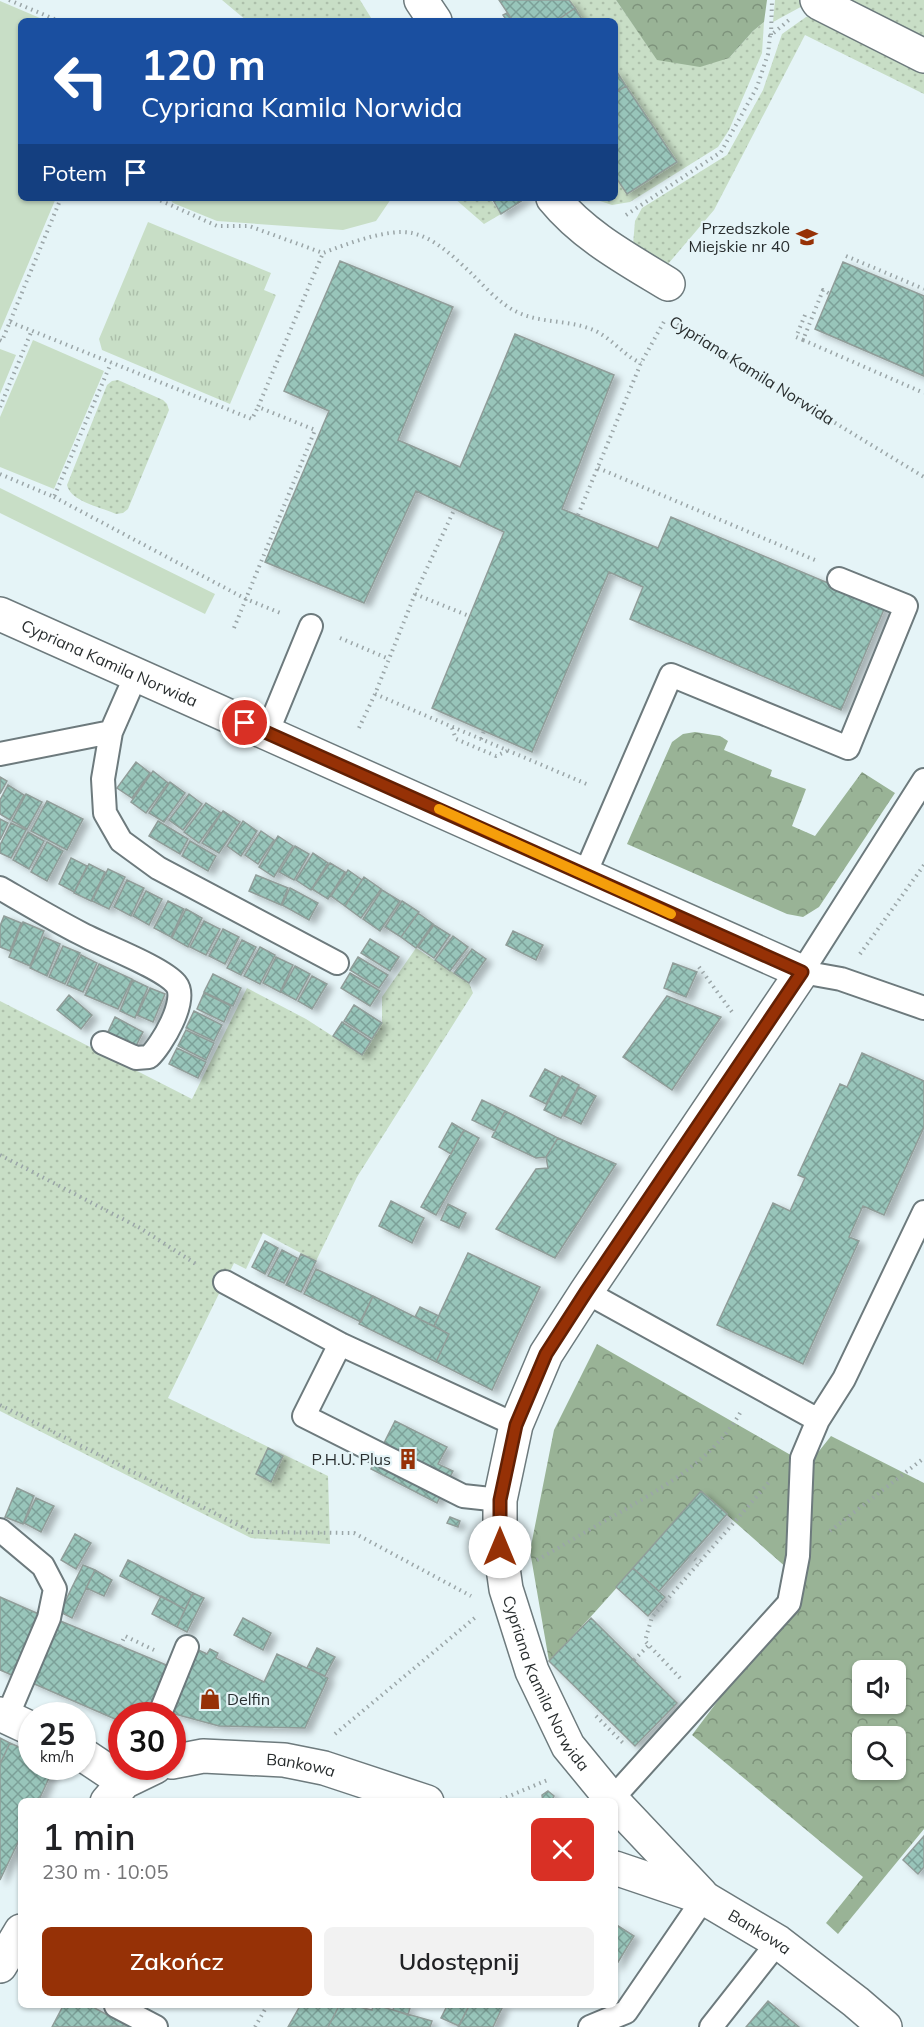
<!DOCTYPE html>
<html lang="pl">
<meta charset="utf-8">
<style>
:root{--surface:#fff;--page:#f2f2f2;--text:#202124;--muted:#757577;--accent:#963106}
body{margin:0;font-family:Mulish,sans-serif;background:var(--page);color:var(--text);height:100vh;display:flex;flex-direction:column;font-size:22px;white-space:nowrap}
*{box-sizing:border-box;margin:0}
p{font-size:20px;color:var(--muted)}
.icon{flex:none;width:33px;height:33px;fill:none;stroke:currentColor;stroke-width:2;stroke-linecap:round;stroke-linejoin:round}
.map{position:relative;flex:1;overflow:hidden}
.sheet{position:absolute;left:18px;top:1798px;width:600px;height:210px;display:flex;flex-direction:column;background:var(--surface);border-radius:9px;box-shadow:0 2px 4px #0004}
.sheet>*{flex:none}
.hud{position:absolute;left:18px;top:18px;width:600px;height:183px;border-radius:9px;box-shadow:0 2px 4px #0004;background:#1a4fa0;color:#fff;overflow:hidden}
.fabs{position:absolute;left:852px;top:1660px;display:grid;gap:12px}
.fabs a{display:grid;place-items:center;width:54px;height:54px;border-radius:9px;background:var(--surface);box-shadow:0 2px 4px #0004;font-size:30px}
.speed{position:absolute;left:18px;top:1702px;display:flex;gap:12px;font-size:30px;font-weight:700;text-align:center}
.speed>*{display:grid;place-content:center;width:78px;height:78px;border-radius:50%;background:var(--surface);box-shadow:0 2px 4px #0004;line-height:1}
.speed small{font-size:15px;font-weight:400}
.speed .limit{border:9px solid #d22;background:#fff;color:#111}
.pin{position:absolute;display:grid;place-items:center;width:51px;height:51px;color:#fff;margin:-26px;border:3px solid #fff;border-radius:50%;box-shadow:0 2px 6px #0007}
.me{position:absolute;width:66px;margin:-33px;rotate:0deg;stroke-linejoin:round;filter:drop-shadow(0 0 4px #0008)}
.turn{display:flex;align-items:center;gap:21px;height:126px;padding:0 24px;font-size:27px}
.turn .icon{width:78px;height:78px;stroke-width:2.5}
.turn b{display:block;font-size:42px;line-height:51px}
.then{display:flex;align-items:center;height:57px;padding:0 24px;background:#0003;gap:12px;font-size:22px}
.round{display:grid;place-items:center;flex:none;width:63px;height:63px;border-radius:9px;background:var(--page)}
.summary{display:flex;align-items:center;justify-content:space-between;height:102px;padding:0 24px}
h1{font-size:36px;font-weight:600;line-height:45px}
.action{display:flex;gap:12px;margin-top:auto;padding:12px 24px}
.action a{flex:1;height:69px;border-radius:9px;background:var(--accent);color:#fff;font-size:24px;font-weight:600;line-height:69px;text-align:center}
.action a+a{background:var(--page);color:var(--text)}
.map>svg:first-child{display:block}
</style>
<div class="map">
<svg width="924" height="2027" viewBox="0 0 924 2027">
<defs>
<pattern id="grass-dots" width="8" height="8" patternUnits="userSpaceOnUse" patternTransform="scale(1.5)"><rect width="8" height="8" fill="#c8dec6"/><path d="M2 2h.1M6 6h.1" fill="none" stroke="#acbfaa" stroke-width="1.8" stroke-linecap="round"/></pattern>
<pattern id="forest-crowns" width="20" height="18" patternUnits="userSpaceOnUse" patternTransform="scale(1.5)"><rect width="20" height="18" fill="#99b396"/><path d="M2 6a3 3 0 1 1 6 0M12 15a3 3 0 1 1 6 0" fill="none" stroke="#7d927b"/></pattern>
<pattern id="park-tufts" width="24" height="20" patternUnits="userSpaceOnUse" patternTransform="scale(1.5)"><rect width="24" height="20" fill="#c8dec6"/><path d="M3 7l-1-3M5 7V3M7 7l1-3M15 17l-1-3M17 17v-4M19 17l1-3" fill="none" stroke="#acbfaa"/></pattern>
<pattern id="building-cross-hatch" width="8" height="8" patternUnits="userSpaceOnUse" patternTransform="scale(1.5)"><rect width="8" height="8" fill="#98c5ba"/><path d="M0 0l8 8M0 8l8-8" fill="none" stroke="#7ca098"/></pattern>
<filter id="shadow"><feDropShadow dx="6" dy="4" stdDeviation="3" flood-color="#0004"/></filter>
</defs>
<rect width="100%" height="100%" fill="#e5f4f7"/>
<!-- grass -->
<path fill="url(#grass-dots)" d="M222 0H360L373 21H247Z
M569 0H616L657 59 729 58 753 31 764 22 762 53 729 130 718 147 630 202 612 205 591 198H615V176L628 194 677 161 615 69V21H583Z
M775 0H805L808 3 773 22Z
M829 0H924V49Z
M817 14 924 65V94L805 35 714 210 668 264 633 245 635 221 642 208 727 155 763 90 782 34 806 17Z
M454 198H490L501 214 484 224Z
M118 380 163 400 167 404 169 410 128 509 123 513 116 514C101 507 71 502 67 485L107 385 112 381Z
M416 948 469 983 473 993 357 1177 316 1261 263 1233 246 1269 234 1263 168 1398 328 1476 330 1544 251 1538 0 1411V1001L192 1099 247 988 306 1019 362 1055 382 1023V997Z"/>
<!-- forest -->
<path fill="url(#forest-crowns)" fill-rule="evenodd" d="M616 0H767L764 22 753 31 729 58 700 67 657 60Z
M695 732 720 736 728 741 724 750 772 770 770 776 806 789 792 826 815 836 862 772 895 793 819 907 803 917 787 914 627 844 672 742 683 734Z
M597 1344 808 1465 831 1436 924 1483V1829L838 1934 826 1923 863 1877 692 1735 797 1596V1577L701 1492C651 1548 602 1607 549 1661L530 1551 554 1430ZM862 1671H896V1704H862ZM862 1737H896V1770H862Z"/>
<!-- park -->
<path fill="url(#park-tufts)" d="M148 222 271 273 264 290 276 295 230 404 102 350 99 339Z"/>
<!-- pitch -->
<path fill="#c8dec6" d="M0 1 47 21H21V198H56L0 331Z
M169 198H391V199L376 221 343 230 217 221 173 203Z
M33 340 104 371 54 489 0 467V417Z
M0 349 16 355 0 394Z
M0 488 215 594 205 614 0 513Z"/>
<!-- building -->
<path fill="url(#building-cross-hatch)" stroke="#909d99" stroke-width="1.5" filter="url(#shadow)" d="M499 0H569L575 8 556 21H513Z
M575 8 583 21H556Z
M507 13 513 21H507L503 15Z
M615 69 626 86 615 93Z
M626 86 677 162 627 194 615 176V93Z
M492 198H526L501 214Z
M340 261 453 307 398 440 460 467 515 334 614 375 562 509 658 548 671 517 885 607 841 710 630 619 643 587 609 572 532 752 432 708 504 532 416 491 364 603 265 562 329 411 284 391Z
M843 262 924 296V376L815 329Z
M136 762 150 773 132 798 117 788Z
M153 771 168 783 146 813 131 802Z
M0 777 7 781 0 794Z
M170 782 185 793 164 822 149 813Z
M8 785 24 795 10 820 0 814V800Z
M26 794 42 802 27 829 12 821Z
M189 794 202 804 183 830 169 820Z
M47 801 83 819 67 850 31 831Z
M206 803 221 813 199 843 184 832Z
M223 811 240 822 219 853 202 843Z
M0 819 8 823 0 840Z
M158 821 188 839 180 854 149 836Z
M243 821 257 831 241 856 227 846Z
M11 823 26 830 11 858 0 853V845Z
M261 831 274 840 258 864 245 855Z
M28 832 44 841 29 869 13 860Z
M278 836 293 846 274 877 259 867Z
M190 841 216 856 208 871 182 856Z
M47 842 63 851 47 881 31 872Z
M295 846 309 854 294 880 279 872Z
M313 853 328 863 311 890 296 880Z
M71 858 87 866 74 892 59 884Z
M330 863 345 872 328 899 312 889Z
M89 864 105 872 91 901 74 893Z
M108 869 125 877 109 909 92 901Z
M348 870 362 880 345 906 331 896Z
M256 875 288 888 281 905 249 891Z
M364 877 381 889 361 918 345 906Z
M127 880 144 888 131 916 114 907Z
M290 888 318 903 309 920 282 905Z
M382 890 400 901 380 931 363 919Z
M146 891 162 899 149 925 133 916Z
M168 901 184 909 171 937 154 928Z
M402 901 419 912 401 937 385 927Z
M186 909 202 918 188 947 172 938Z
M418 913 433 924 416 948 401 937Z
M4 916 21 923 10 951 0 947V926Z
M204 921 220 929 206 955 190 947Z
M23 922 44 931 30 966 9 957Z
M434 925 450 935 434 958 418 947Z
M223 929 239 937 225 964 209 956Z
M513 931 543 945 536 960 506 945Z
M453 936 468 947 450 971 435 960Z
M44 937 60 944 47 976 30 968Z
M370 939 399 957 390 971 361 953Z
M242 940 256 947 241 975 227 968Z
M63 946 80 953 65 984 49 977Z
M260 947 275 955 260 984 244 976Z
M472 949 486 959 469 983 454 973Z
M81 955 97 963 83 992 67 985Z
M276 957 293 965 280 992 263 983Z
M358 957 388 975 379 988 350 970Z
M673 963 697 972 686 997 664 988Z
M99 964 132 979 118 1009 85 995Z
M295 966 310 974 296 1000 281 992Z
M350 973 380 991 370 1006 341 988Z
M213 974 241 988 233 1006 204 992Z
M312 976 327 984 312 1009 298 1001Z
M133 980 148 987 135 1018 120 1011Z
M150 988 165 994 153 1022 137 1015Z
M204 993 231 1006 224 1022 197 1009Z
M69 995 92 1015 81 1029 57 1010Z
M667 996 721 1017 672 1090 623 1057Z
M354 1005 382 1023 372 1039 344 1021Z
M194 1011 222 1025 214 1041 186 1028Z
M115 1017 143 1032 135 1048 107 1034Z
M342 1022 371 1041 362 1055 333 1036Z
M186 1030 214 1043 206 1060 178 1046Z
M177 1048 206 1062 198 1078 169 1064Z
M862 1053 924 1081V1127L884 1215 863 1206 849 1237 859 1241 803 1364 717 1325 773 1203 790 1211 805 1178 798 1175 840 1084 847 1087Z
M545 1069 560 1077 546 1104 530 1096Z
M562 1076 579 1085 561 1118 544 1110Z
M579 1087 596 1096 581 1124 564 1116Z
M482 1100 505 1111 495 1131 472 1120Z
M505 1111 558 1138 546 1157 536 1158 492 1137Z
M452 1123 464 1130 451 1154 439 1147Z
M464 1130 479 1138 436 1215 421 1207Z
M558 1138 616 1164 555 1258 496 1229 536 1169 548 1168 546 1157Z
M391 1201 424 1218 412 1243 379 1226Z
M448 1204 466 1213 459 1228 441 1220Z
M265 1241 278 1248 265 1274 252 1267Z
M282 1250 297 1258 284 1283 268 1276Z
M468 1253 540 1287 492 1390 436 1362 449 1334 434 1326Z
M301 1254 316 1261 301 1292 286 1285Z
M316 1269 373 1296 361 1322 304 1294Z
M373 1296 449 1334 436 1362 359 1324Z
M420 1307 439 1316 434 1326 415 1317Z
M395 1421 447 1447 438 1464 453 1471 437 1503 371 1469Z
M268 1448 283 1456 271 1482 256 1474Z
M17 1488 34 1496 23 1524 5 1517Z
M701 1491 727 1514 659 1591 633 1568Z
M36 1498 54 1506 41 1532 24 1523Z
M450 1517 460 1521 458 1527 447 1523Z
M75 1534 91 1543 76 1569 61 1560Z
M128 1560 193 1593 185 1609 120 1576Z
M83 1565 95 1570 72 1618 60 1612Z
M633 1568 665 1597 648 1616 616 1587Z
M95 1570 112 1580 104 1596 86 1588Z
M193 1593 204 1598 187 1632 177 1627Z
M161 1596 185 1609 177 1627 152 1614Z
M0 1597 41 1615 14 1676 0 1670Z
M243 1618 271 1633 263 1650 234 1635Z
M591 1618 677 1703 635 1746 549 1661Z
M58 1620 171 1667 149 1716H122V1722L30 1682Z
M194 1648 207 1654 210 1649 218 1653 216 1658 264 1682 277 1654 328 1678 305 1728 219 1726 171 1713Z
M317 1648 335 1657 325 1676 307 1668Z
M0 1738 10 1743 0 1764Z
M10 1743 32 1753V1767H54L38 1802H21V1836L0 1880V1764Z
M548 1791 554 1796 551 1802H543L542 1795Z
M924 1836V1867L918 1874 903 1860Z
M615 1924 634 1936 615 1967Z
M768 2001 799 2027H746Z
M63 2006H91L128 2026 52 2027Z
M300 2006H339L328 2027H288Z
M339 2006H355L372 2010 373 2006H379L432 2021 430 2027H328Z
M394 2006 410 2008 408 2015 393 2010Z
M447 2006H469L459 2026 441 2018Z
M469 2006H503L493 2027H458Z"/>
<g fill="none" stroke-linecap="round" stroke-linejoin="round">
<defs>
<path id="lane" d="M111 732 103 779 105 813 121 841 158 868 337 963
M267 733 311 626
M0 754 111 732 136 675
M924 780 802 972 841 979 924 1008
M585 874 671 675 848 748 906 606 839 579
M0 888C26 903 53 919 80 933 102 945 162 967 176 984 189 1000 161 1046 149 1057L136 1058 103 1043
M225 1282 340 1344 516 1425
M586 1292 818 1420 844 1379 924 1212
M340 1344 304 1416 463 1496 500 1500
M0 1530 43 1566 55 1589 49 1618 7 1717
M159 1716 187 1647
M612 1799 789 1603 798 1556 802 1458 818 1420
M116 2006 156 2027
M590 2027 626 2012 704 1898
M711 2027 778 1942"/>
<g id="street">
<path d="M421 0 435 21"/>
<path d="M817 0 819 3 924 56"/>
<path d="M553 198C584 236 627 259 668 284"/>
<path id="s1" d="M0 614 802 972 586 1292 546 1354 516 1425 500 1500V1547L506 1589 532 1671 568 1746 614 1802"/>
<path d="M0 1714 32 1729"/>
<path d="M82 1754 124 1782"/>
<path id="s2" d="M172 1762 203 1756 284 1760 324 1768 427 1802"/>
<path d="M107 1802 124 1782 155 1767"/>
<path d="M615 1803 701 1894"/>
<path id="s3" d="M615 1868 704 1898 778 1942 856 2002 885 2027"/>
<path d="M0 1966 21 1931"/>
</g>
</defs>
<!-- lane casing -->
<use href="#lane" stroke="#6d7a7d" stroke-width="26"/>
<!-- street casing -->
<use href="#street" stroke="#6d7a7d" stroke-width="36"/>
<!-- path -->
<path stroke="#9ba6a8" stroke-width="4" stroke-dasharray="1.5 4.5" stroke-linecap="butt" d="M9 0 59 21
M771 35 772 0
M155 198 217 226H249L323 253C346 244 389 228 412 233 435 238 455 258 472 274 485 287 500 304 517 312 540 323 565 320 588 328 609 334 622 355 641 363
M626 215 721 152 757 87 768 54 770 36 789 20
M846 256 924 289
M805 315 796 337 803 340 823 290 830 294
M672 321 712 348 924 477
M10 322 252 419 258 407
M0 340 2 341 61 198
M803 340 924 393
M0 407 32 330
M598 468 815 560
M0 474 54 497 111 363
M54 497 246 599 283 614
M578 515 641 363 666 318
M415 594 469 616
M234 628 315 430 258 407 323 253
M340 638 389 659
M375 694 589 785
M359 728 375 694 415 594 455 508
M452 728 456 739 496 756 507 751
M481 739 484 731
M860 954 924 865
M699 967 732 1012
M0 1155 140 1228 199 1266
M0 1405 252 1532 354 1533 471 1596
M830 1531 924 1458
M690 1555 700 1563
M537 1560C564 1545 590 1529 617 1514 662 1488 713 1460 740 1413
M120 1646 125 1636 154 1650
M634 1660 648 1646
M680 1678 645 1641 652 1617 770 1481
M596 1716 623 1743
M335 1734 477 1616
M495 1802 550 1779
M255 2027 267 2006"/>
<!-- lane -->
<use href="#lane" stroke="#fff" stroke-width="22"/>
<!-- street -->
<use href="#street" stroke="#fff" stroke-width="33"/>
</g>
<g fill="none" stroke-linecap="round" stroke-linejoin="round">
<defs>
<path id="route" d="M245 723 802 972 586 1292 546 1354 516 1425 500 1500V1547"/>
</defs>
<!-- route casing -->
<use href="#route" stroke="#622004" stroke-width="15"/>
<!-- route -->
<use href="#route" stroke="#963106" stroke-width="10"/>
<!-- slow -->
<path stroke="#f59e0b" stroke-width="10" d="M439 809 671 914"/>
</g>
<!-- icons -->
<defs>
<symbol id="school-bare" viewBox="-9 -9 18 18"><path d="M0-5L7-2L0 1L-7-2ZM-4 1L0 2.5L4 1V4Q0 6-4 4Z" fill="#963106" stroke="#e5f4f7" stroke-width="2.5" paint-order="stroke"/></symbol>
<symbol id="building-bare" viewBox="-9 -9 18 18"><path d="M-4-6H4V6H1V3H-1V6H-4ZM-2.5-4.3h1.7v1.8h-1.7ZM.8-4.3h1.7v1.8H.8ZM-2.5-1h1.7V.8h-1.7ZM.8-1h1.7V.8H.8Z" fill="#963106" stroke="#e5f4f7" stroke-width="2.5" paint-order="stroke"/></symbol>
<symbol id="shop-bare" viewBox="-9 -9 18 18"><path d="M-5-2.5h2.3a2.7 3.5 0 0 1 5.4 0H5L5.5 6h-11ZM-1.5-2.5h3a1.5 2.3 0 0 0-3 0Z" fill="#963106" stroke="#e5f4f7" stroke-width="2.5" paint-order="stroke"/></symbol>
</defs>
<g fill-rule="evenodd">
<use href="#school-bare" x="792" y="222" width="30" height="30"/>
<use href="#building-bare" x="393" y="1444" width="30" height="30"/>
<use href="#shop-bare" x="195" y="1684" width="30" height="30"/>
</g>
<g text-anchor="middle" stroke-width="4.5" stroke-linejoin="round" paint-order="stroke">
<!-- poi labels -->
<g font-size="16" fill="#292e2f" stroke="#e5f4f7" text-anchor="end">
<text x="790" y="234">Przedszkole<tspan x="790" dy="18">Miejskie nr 40</tspan></text>
<text x="391" y="1465">P.H.U. Plus</text>
<text x="227" y="1705" text-anchor="start">Delfin</text>
</g>
<!-- street labels -->
<g font-size="16" fill="#292e2f" stroke="#e5f4f7">
<text transform="translate(752 370) rotate(32)" y="6">Cypriana Kamila Norwida</text>
<text dy="6" stroke="none"><textPath href="#s1" startOffset="120">Cypriana Kamila Norwida</textPath></text>
<text dy="6" stroke="none"><textPath href="#s1" startOffset="1684">Cypriana Kamila Norwida</textPath></text>
<text dy="6" stroke="none"><textPath href="#s2" startOffset="130">Bankowa</textPath></text>
<text dy="6" stroke="none"><textPath href="#s3" startOffset="159">Bankowa</textPath></text>
</g>
</g>
</svg>
<div class="fabs">
<a><svg class="icon" aria-label="sound" viewBox="0 0 24 24"><path d="M4 9h4l5-4v14l-5-4H4zM17 9q2 3 0 6"/></svg></a>
<a><svg class="icon" aria-label="search" viewBox="0 0 24 24"><circle cx="10" cy="10" r="6"/><path d="M15 15l6 6"/></svg></a>
</div>
<div class="speed"><div>25<small>km/h</small></div><div class="limit">30</div></div>
<div class="pin" style="left:245px;top:723px;background:#d93025"><svg class="icon" aria-label="arrive" viewBox="0 0 24 24"><path d="M6 21V4h12l-3 4 3 4H6"/></svg></div>
<svg class="me" style="left:500px;top:1547px" viewBox="-20 -20 40 40"><circle r="19" fill="#fff"/><path d="M0-13L10 11 0 6-10 11z" fill="#963106"/></svg>
<div class="hud">
<div class="turn"><svg class="icon" aria-label="left" viewBox="0 0 24 24"><path d="M17 20v-9H6M10 6l-5 5 5 5"/></svg><div><b>120 m</b>Cypriana Kamila Norwida</div></div>
<div class="then">Potem<svg class="icon" aria-label="arrive" viewBox="0 0 24 24"><path d="M6 21V4h12l-3 4 3 4H6"/></svg></div>
</div>
<section class="sheet">
<div class="summary"><div><h1>1 min</h1><p>230 m · 10:05</p></div><a class="round" style="background:#d93025;color:#fff"><svg class="icon" aria-label="close" viewBox="0 0 24 24"><path d="M6 6l12 12M18 6L6 18"/></svg></a></div>
<div class="action"><a>Zakończ</a><a>Udostępnij</a></div>
</section>
</div>
